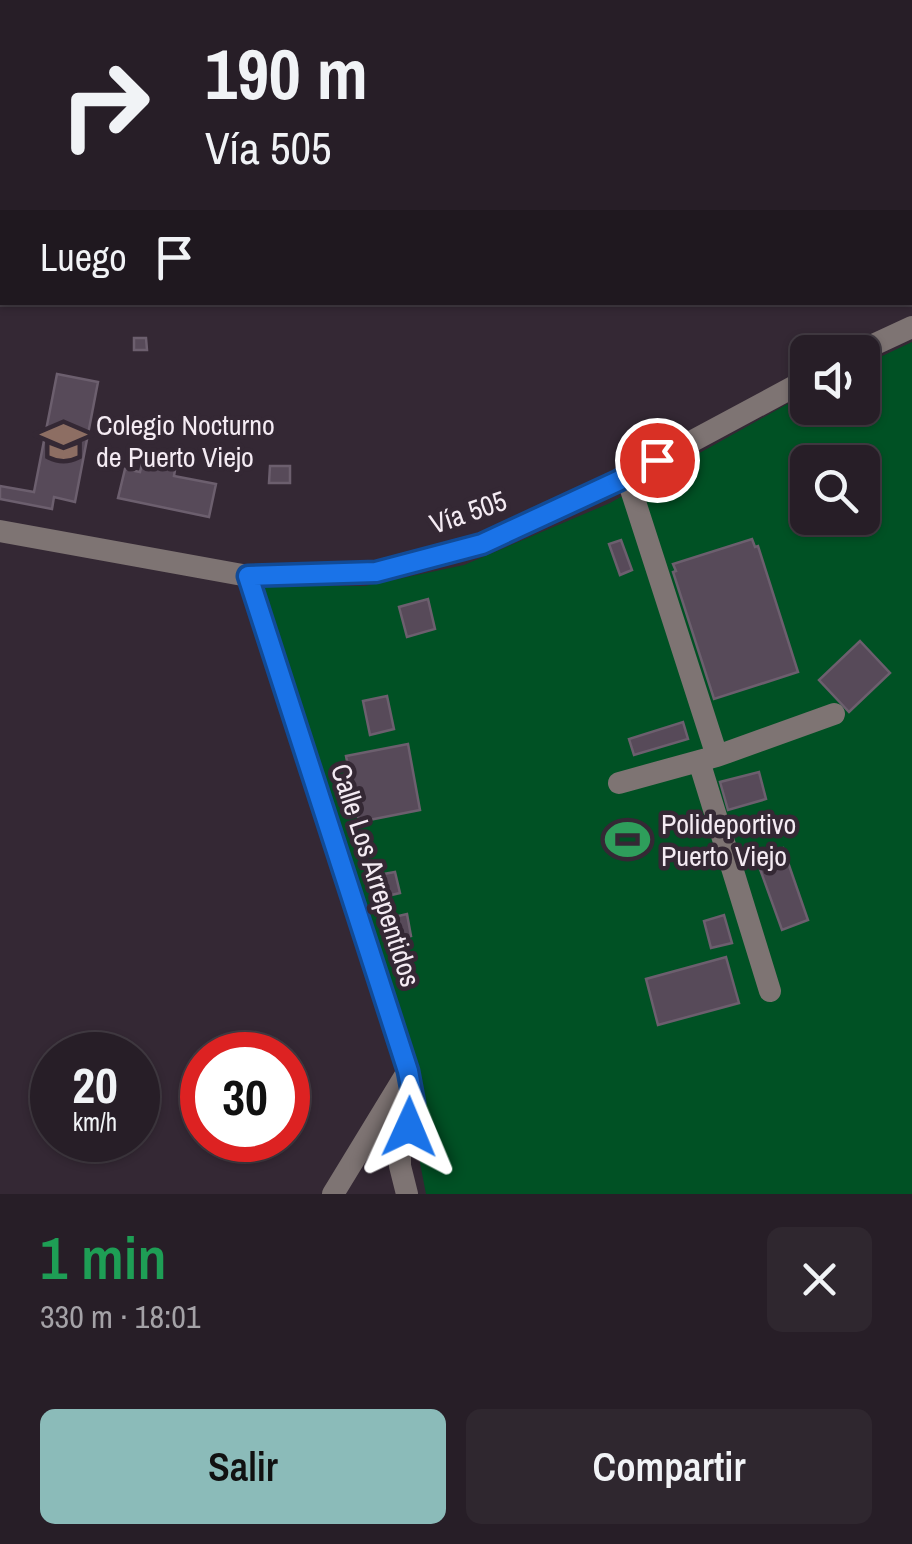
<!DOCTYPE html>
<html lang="es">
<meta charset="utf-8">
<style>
:root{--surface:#271e27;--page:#2f272f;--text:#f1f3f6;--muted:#a4a2a7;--line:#433c44;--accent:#8bbbb9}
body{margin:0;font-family:"Archivo Narrow",sans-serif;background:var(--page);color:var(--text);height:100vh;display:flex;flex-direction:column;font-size:38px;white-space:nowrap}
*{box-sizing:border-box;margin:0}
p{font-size:32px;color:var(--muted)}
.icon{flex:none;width:55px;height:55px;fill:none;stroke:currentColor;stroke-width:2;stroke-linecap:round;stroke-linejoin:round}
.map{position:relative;height:1194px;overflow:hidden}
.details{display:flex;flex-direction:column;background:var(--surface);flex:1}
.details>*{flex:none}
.top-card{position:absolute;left:0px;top:0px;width:912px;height:305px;box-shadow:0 2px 8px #0004,0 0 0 2px var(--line);background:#271e27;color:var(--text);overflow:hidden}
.buttons{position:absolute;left:790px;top:335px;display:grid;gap:20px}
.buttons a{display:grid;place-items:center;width:90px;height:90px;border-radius:15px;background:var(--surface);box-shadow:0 2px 8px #0004,0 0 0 2px var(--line);font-size:50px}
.speed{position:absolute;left:30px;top:1032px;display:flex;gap:20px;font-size:50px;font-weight:700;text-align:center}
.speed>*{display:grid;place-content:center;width:130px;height:130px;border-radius:50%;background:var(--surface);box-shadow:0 2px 8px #0004,0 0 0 2px var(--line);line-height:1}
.speed small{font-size:25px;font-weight:400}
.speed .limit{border:15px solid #d22;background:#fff;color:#111}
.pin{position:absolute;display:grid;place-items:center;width:85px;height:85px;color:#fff;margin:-42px;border:5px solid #fff;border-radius:50%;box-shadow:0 2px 10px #0007}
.me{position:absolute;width:110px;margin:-55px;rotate:1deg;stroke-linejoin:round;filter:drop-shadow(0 0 8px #0008)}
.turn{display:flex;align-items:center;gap:35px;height:210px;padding:0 40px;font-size:45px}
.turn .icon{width:130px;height:130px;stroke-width:2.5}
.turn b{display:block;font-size:70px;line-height:85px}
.then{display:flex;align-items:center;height:95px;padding:0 40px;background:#0003;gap:20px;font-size:38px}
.round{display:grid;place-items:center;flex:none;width:105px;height:105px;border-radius:15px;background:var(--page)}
.overview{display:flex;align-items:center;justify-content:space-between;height:170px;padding:0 40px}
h1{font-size:60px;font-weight:600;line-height:75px;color:#1e9e55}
.cta{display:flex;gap:20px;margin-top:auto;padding:20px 40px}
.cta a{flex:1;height:115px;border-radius:15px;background:var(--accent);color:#111;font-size:40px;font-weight:600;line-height:115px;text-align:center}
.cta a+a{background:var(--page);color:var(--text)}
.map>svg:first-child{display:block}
</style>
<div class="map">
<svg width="912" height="1194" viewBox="0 0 912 1194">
<rect width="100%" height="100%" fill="#342834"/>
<!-- green -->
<path fill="#005124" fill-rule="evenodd" d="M912 342V1194H426L420 1163 425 1095 262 586H365L464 565 610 503 807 393 808 408H862L863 365ZM808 462H862V518H808Z"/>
<!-- building -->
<path fill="#574a59" stroke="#6c5f6e" stroke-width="2.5" d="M912 126V222L910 223V127Z
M134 338H146L147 350H134Z
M57 374 98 382 75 502 54 497 52 509 0 499V486L34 492Z
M142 464 175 470 174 476 216 484 209 517 118 498 125 469 140 472Z
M270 466H290V483H269Z
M752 539 755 547 758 546 798 672 714 699 673 572 676 571 673 564Z
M621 540 632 570 620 575 609 544Z
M428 599 435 629 407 637 399 607Z
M860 641 890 673 849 712 819 680Z
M387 696 394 729 370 735 363 701Z
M683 722 688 739 634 755 629 739Z
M408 744 420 810 359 822 346 756Z
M759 772 766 799 728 810 720 782Z
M783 848 808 920 782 930 756 858Z
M395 872 400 893 383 897 378 875Z
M407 914 411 936 394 940 390 918Z
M724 915 732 943 711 948 704 921Z
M726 957 739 1003 658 1025 646 979Z"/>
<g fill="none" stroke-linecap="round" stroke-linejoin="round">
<!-- minor -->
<path stroke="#7e7473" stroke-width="22" d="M858 352 912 327
M0 531 248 576 375 572 482 544 618 481 808 379
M248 576 408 1071 414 1103 409 1127 400 1149V1166L407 1194
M717 756 834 714
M699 761 770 991
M619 783 717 756 627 477
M333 1194 408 1071"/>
</g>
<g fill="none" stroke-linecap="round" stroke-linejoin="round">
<defs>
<path id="route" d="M409 1127 414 1103 408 1071 248 576 376 572 482 544 618 481 657 460"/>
</defs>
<!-- route casing -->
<use href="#route" stroke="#114b97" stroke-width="25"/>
<!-- route -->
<use href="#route" stroke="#1a73e8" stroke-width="18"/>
</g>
<!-- icons -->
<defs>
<symbol id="school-bare" viewBox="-9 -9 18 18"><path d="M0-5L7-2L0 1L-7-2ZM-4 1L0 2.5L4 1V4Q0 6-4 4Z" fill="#8d6e63" stroke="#342834" stroke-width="2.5" paint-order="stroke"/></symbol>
<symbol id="stadium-bare" viewBox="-9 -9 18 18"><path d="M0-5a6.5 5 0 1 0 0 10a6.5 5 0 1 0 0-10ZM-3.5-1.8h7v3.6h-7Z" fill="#2e9e5b" stroke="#342834" stroke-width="2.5" paint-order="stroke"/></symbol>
</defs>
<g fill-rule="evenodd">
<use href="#school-bare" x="32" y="410" width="63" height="63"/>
<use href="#stadium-bare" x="596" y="808" width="63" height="63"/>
</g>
<g text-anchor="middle" stroke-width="9" stroke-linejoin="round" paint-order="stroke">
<!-- poi labels -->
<g font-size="28" fill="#f4ebf3" stroke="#342834" text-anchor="start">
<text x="96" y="435">Colegio Nocturno<tspan x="96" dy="32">de Puerto Viejo</tspan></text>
<text x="661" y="834">Polideportivo<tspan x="661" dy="32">Puerto Viejo</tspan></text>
</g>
<!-- street labels -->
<g font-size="28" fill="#f4ebf3" stroke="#342834">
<text transform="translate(468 512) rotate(-19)" y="10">Vía 505</text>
<text transform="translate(376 875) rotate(72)" y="10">Calle Los Arrepentidos</text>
</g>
</g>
</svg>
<div class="buttons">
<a><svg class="icon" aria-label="sound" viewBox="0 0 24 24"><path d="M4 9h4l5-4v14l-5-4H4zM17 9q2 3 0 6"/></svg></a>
<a><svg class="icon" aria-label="search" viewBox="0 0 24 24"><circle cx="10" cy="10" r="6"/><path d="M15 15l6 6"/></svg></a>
</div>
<div class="speed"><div>20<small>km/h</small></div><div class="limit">30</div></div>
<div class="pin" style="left:657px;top:460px;background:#d93025"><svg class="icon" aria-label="arrive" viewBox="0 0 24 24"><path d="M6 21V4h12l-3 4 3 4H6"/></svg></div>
<svg class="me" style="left:409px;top:1127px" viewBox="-20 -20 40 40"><path d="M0-17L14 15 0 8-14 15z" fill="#1a73e8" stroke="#fff" stroke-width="4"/></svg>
<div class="top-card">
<div class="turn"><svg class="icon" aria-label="right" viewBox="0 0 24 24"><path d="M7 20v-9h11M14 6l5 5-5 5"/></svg><div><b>190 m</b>Vía 505</div></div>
<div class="then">Luego<svg class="icon" aria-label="arrive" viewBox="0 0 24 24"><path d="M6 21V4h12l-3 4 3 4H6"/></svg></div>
</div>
</div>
<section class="details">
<div class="overview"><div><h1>1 min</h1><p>330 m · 18:01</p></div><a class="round"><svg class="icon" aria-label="close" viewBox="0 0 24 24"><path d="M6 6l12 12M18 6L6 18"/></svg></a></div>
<div class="cta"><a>Salir</a><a>Compartir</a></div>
</section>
